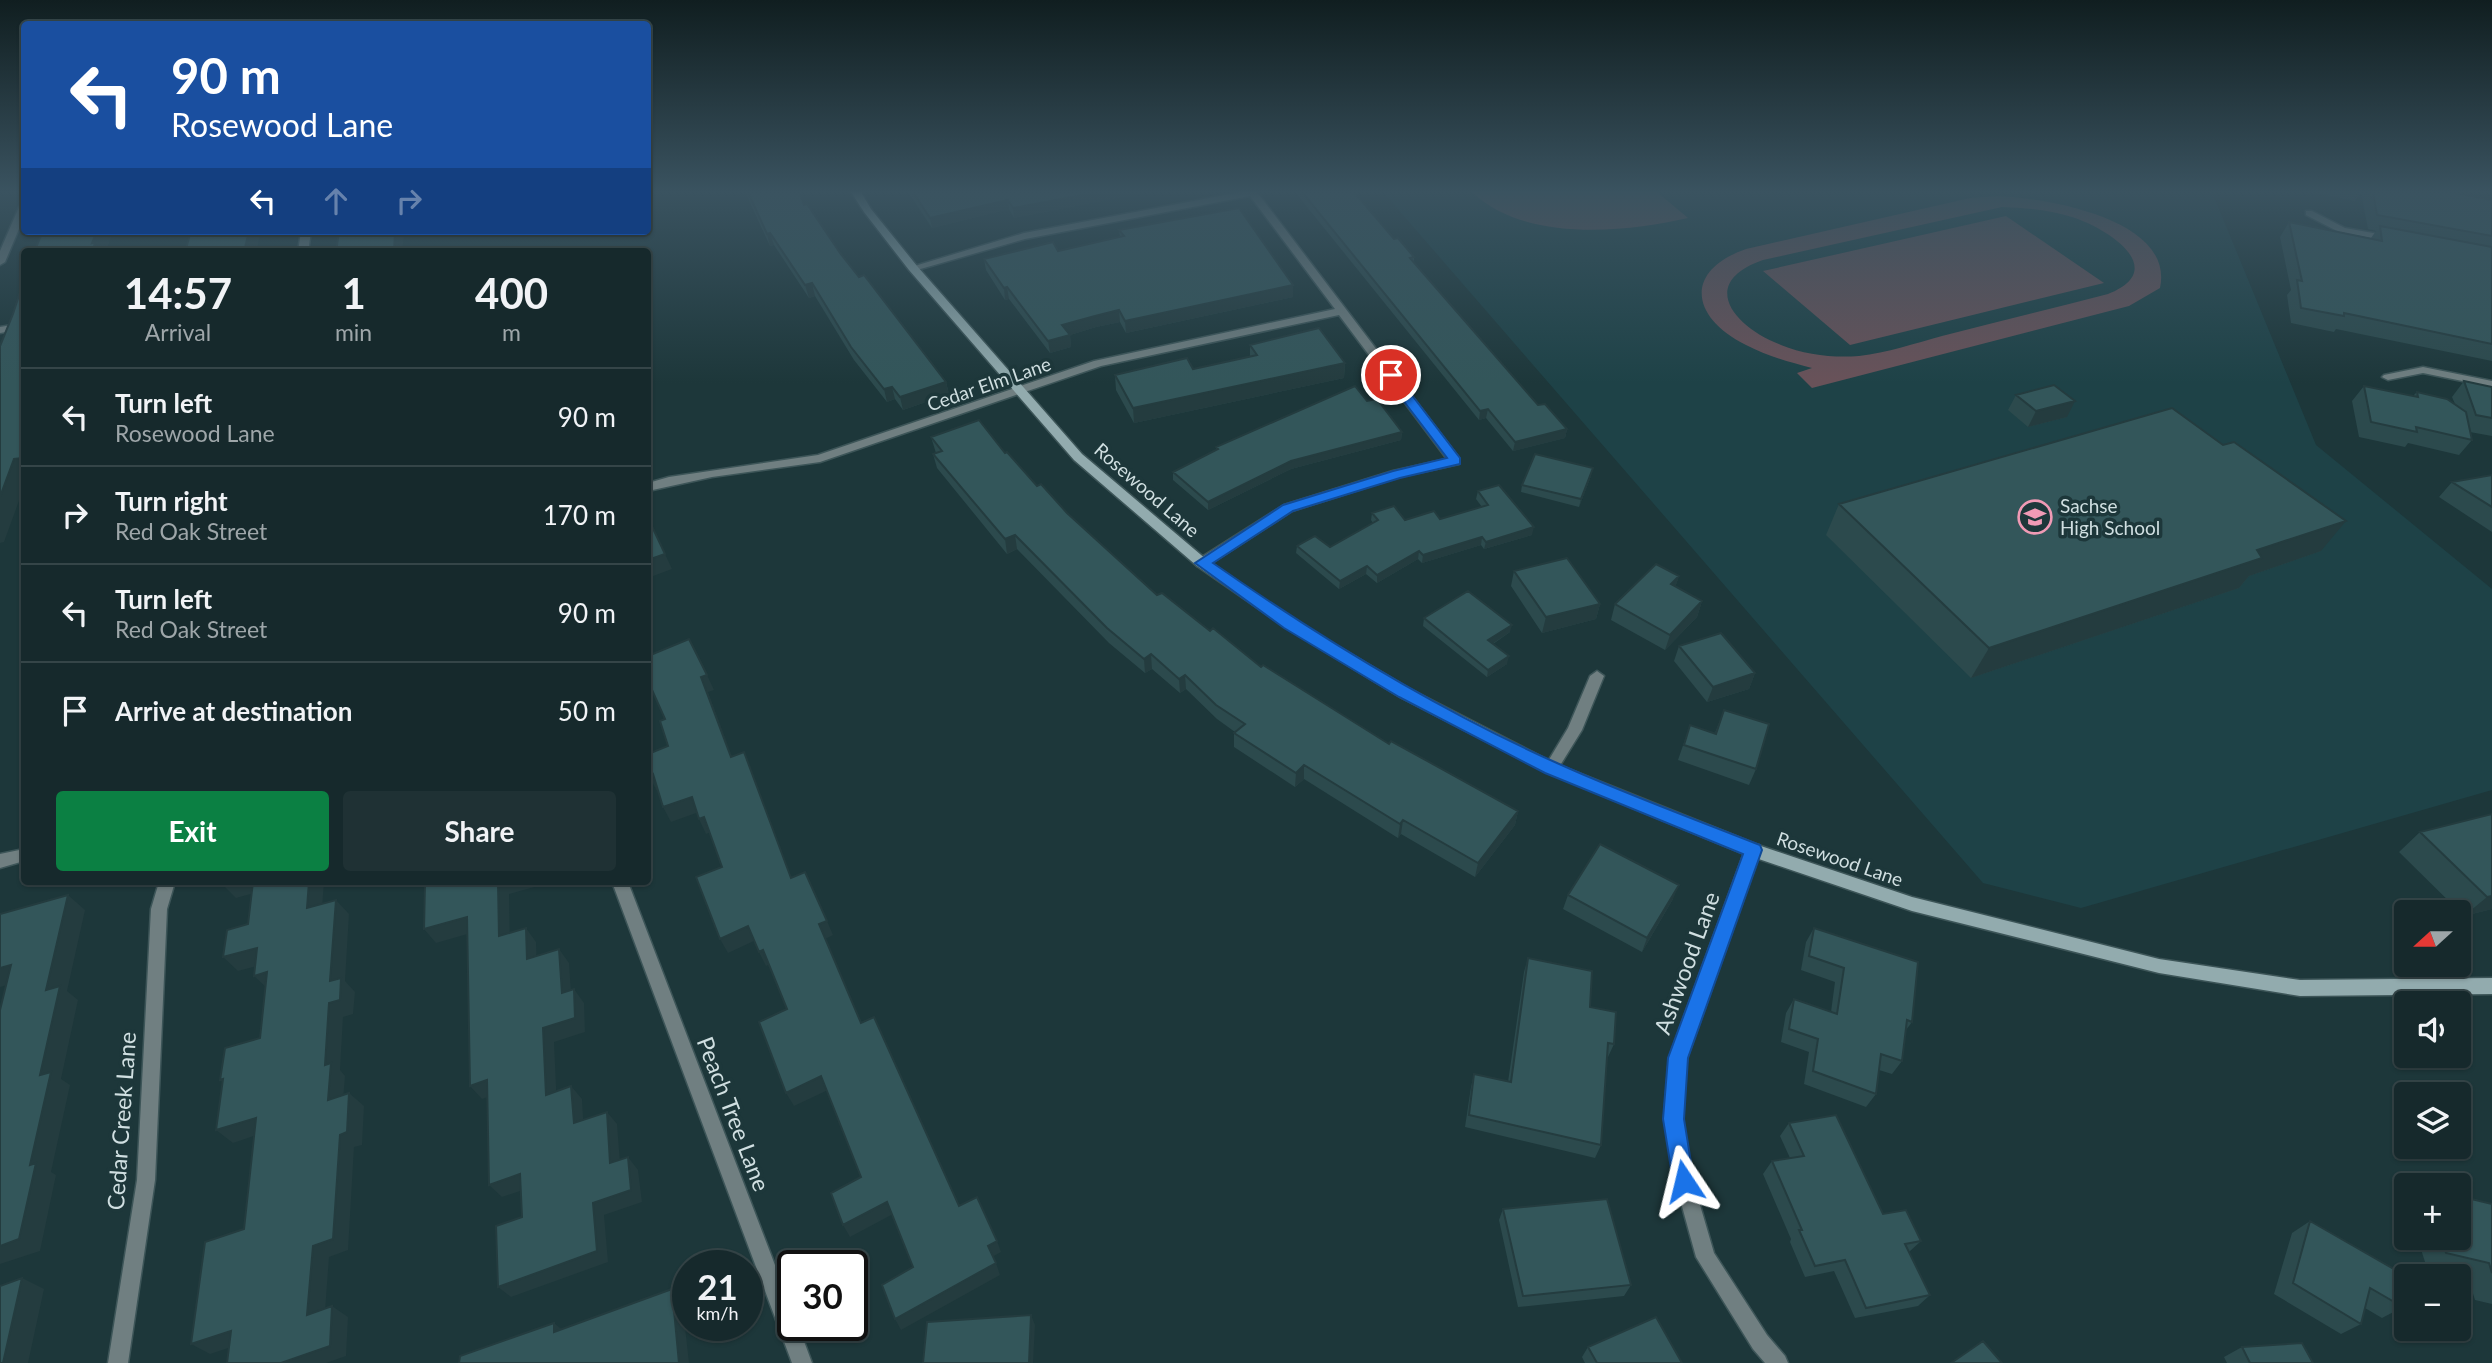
<!DOCTYPE html>
<meta charset="utf-8">
<style>
:root{--surface:#16292c;--page:#1f3134;--text:#f1f3f6;--muted:#9ea6a9;--line:#354548;--accent:#0b8043}
body{margin:0;font-family:Lato,sans-serif;background:var(--page);color:var(--text);height:100vh;display:flex;flex-direction:column;font-size:26px;white-space:nowrap}
*{box-sizing:border-box;margin:0}
p{font-size:23px;color:var(--muted)}
.icon{flex:none;width:38px;height:38px;fill:none;stroke:currentColor;stroke-width:2;stroke-linecap:round;stroke-linejoin:round}
.map{position:relative;flex:1;overflow:hidden}
.sheet{position:absolute;left:21px;top:248px;width:630px;height:637px;display:flex;flex-direction:column;background:var(--surface);border-radius:7px;box-shadow:0 2px 5px #0004,0 0 0 2px var(--line)}
.sheet>*{flex:none}
.banner{position:absolute;left:21px;top:21px;width:630px;height:214px;border-radius:7px;box-shadow:0 2px 5px #0004,0 0 0 2px var(--line);background:#1a4fa0;color:#fff;overflow:hidden}
.needle{width:46px;rotate:249deg}
.controls{position:absolute;left:2394px;top:900px;display:grid;gap:14px}
.controls a{display:grid;place-items:center;width:77px;height:77px;border-radius:7px;background:var(--surface);box-shadow:0 2px 5px #0004,0 0 0 2px var(--line);font-size:35px}
.speed{position:absolute;left:672px;top:1250px;display:flex;gap:14px;font-size:35px;font-weight:700;text-align:center}
.speed>*{display:grid;place-content:center;width:91px;height:91px;border-radius:50%;background:var(--surface);box-shadow:0 2px 5px #0004,0 0 0 2px var(--line);line-height:1}
.speed small{font-size:18px;font-weight:400}
.speed .limit{border:4px solid #111;border-radius:10px;background:#fff;color:#111}
.pin{position:absolute;display:grid;place-items:center;width:60px;height:60px;color:#fff;margin:-30px;border:4px solid #fff;border-radius:50%;box-shadow:0 2px 7px #0007}
.me{position:absolute;width:77px;margin:-38px;rotate:350deg;stroke-linejoin:round;filter:drop-shadow(0 0 5px #0008)}
.turn{display:flex;align-items:center;gap:24px;height:147px;padding:0 35px;font-size:32px}
.turn .icon{width:91px;height:91px;stroke-width:2.5}
.turn b{display:block;font-size:49px;line-height:60px}
.lanes{display:flex;align-items:center;height:66px;padding:0 35px;background:#0003;justify-content:center;gap:35px;direction:ltr}
.lanes .off{opacity:.35}
.eta{display:flex;justify-content:space-evenly;align-items:center;height:119px;text-align:center}
.eta b{font-size:42px;font-weight:700;line-height:49px}
.cta{display:flex;gap:14px;margin-top:auto;padding:14px 35px}
.cta a{flex:1;height:80px;border-radius:7px;background:var(--accent);color:#fff;font-size:28px;font-weight:700;line-height:80px;text-align:center}
.cta a+a{background:var(--page);color:var(--text)}
ul{padding:0;list-style:none}
li{display:flex;align-items:center;gap:21px;height:98px;padding:0 35px;border-top:2px solid var(--line)}
li div{flex:1}
li b{display:block;font-size:26px}
li em{font-style:normal}
.map>svg:first-child{display:block}
</style>
<div class="map">
<svg width="2492" height="1363" viewBox="0 0 2492 1363">
<rect width="100%" height="100%" fill="#1d373a"/>
<!-- built -->
<path fill="#1e4247" d="M1383 192H2212L2316 445 2492 589V790L2081 908 1983 883Z"/>
<!-- green -->
<path fill="#695259" fill-rule="evenodd" d="M1472 192H1657L1688 218C1624 233 1524 242 1472 192Z
M1998 196C2045 198 2175 219 2160 288L2129 306 1812 388 1797 373 1812 368C1789 362 1767 356 1746 345 1691 318 1683 271 1746 249L1970 198ZM2002 207C2026 208 2049 210 2072 217 2107 228 2171 269 2108 294 2053 308 1998 322 1942 336 1916 343 1887 353 1859 356 1834 358 1805 355 1781 345 1734 327 1697 283 1763 260Z
M2006 216 2104 283 1850 345 1763 271Z"/>
<g fill="none" stroke-linecap="round" stroke-linejoin="round">
<defs>
<path id="street" d="M1241 192H1257L1459 458V464L1399 477 1292 511 1207 566H1197L1196 563 1197 560 1284 505 1393 471 1447 459 1339 315 1101 366 820 462 712 477 648 491V483L669 477 818 455 1094 361 1335 309 1250 196 1025 239 917 270 908 268 1024 233Z
M24 204V217L5 262 0 265V251L19 207Z
M2306 211H2312L2345 228 2390 236 2395 239 2390 242 2339 232 2306 215Z
M301 231H311L308 252H298Z
M24 323V329L0 333V327Z
M2423 367 2492 381V387L2423 373 2388 380 2382 377 2384 375Z
M1597 671 1604 676 1582 730 1556 772H1546L1544 768 1568 728 1590 676Z
M1753 844 1759 845 1761 850 1687 1058 1682 1119 1693 1181 1714 1253 1767 1335 1785 1356 1788 1363H1765L1753 1349 1696 1257 1675 1181 1664 1119 1669 1058 1745 850 1747 845Z
M24 849V861L0 868V854Z
M159 882H175L167 909 155 1180 128 1363H108L137 1180 151 909Z
M612 882H628L793 1312V1325H798L812 1363H792Z"/>
<path id="secondary" d="M851 192H861L871 209 917 266 1082 454 1207 560 1295 621 1410 689 1556 764 1758 845 1912 897 2159 959 2300 980 2492 978V994L2300 996 2159 973 1912 911 1747 855 1546 772 1400 697 1285 627 1197 566 1074 460 909 270 864 212Z"/>
</defs>
<!-- street casing -->
<use href="#street" stroke="#3d5558" stroke-width="3"/>
<!-- secondary casing -->
<use href="#secondary" stroke="#3d5558" stroke-width="3"/>
<!-- street -->
<use href="#street" fill="#707f81" fill-rule="evenodd"/>
<!-- secondary -->
<use href="#secondary" fill="#92abae" fill-rule="evenodd"/>
</g>
<!-- wall -->
<path fill="#2c4a4d" d="M742 192H799L804 205 840 253 946 382 949 394 903 410 895 399 887 402 854 360 815 296 809 298 774 245 770 246 747 196 743 197Z
M908 192H1148L1014 218 1009 209 932 228Z
M1295 192H1354L1394 239 1414 257V262L1538 405 1567 429 1565 438 1513 451 1486 418 1479 420Z
M2310 192H2361L2355 201Z
M2361 192 2492 200V361L2336 329 2334 332 2291 323 2287 295 2291 290 2280 237 2289 222 2371 238 2376 231 2368 229Z
M1119 230 1293 297 1126 333 1120 322 1096 327 1070 335 1071 347 1050 353 1009 299 1005 300 986 270 984 259 1058 251 1120 237Z
M1250 345 1345 363 1344 378 1134 423 1116 390 1115 375 1193 369 1250 356Z
M2464 381 2492 387V436L2470 432 2472 440 2459 455 2408 443 2405 447 2359 437 2352 401 2364 386 2413 396 2417 392 2455 404 2452 397Z
M2016 395 2067 417 2028 427 2008 410Z
M1367 401 1402 432 1401 440 1291 469 1208 510 1173 480V472L1216 451V447Z
M931 437 1005 453 1037 486 1157 595 1210 631 1261 667 1389 744 1518 811 1515 825 1475 877 1401 834 1398 838 1304 779 1295 787 1234 747V733L1235 732 1217 719 1186 689 1180 693 1152 669 1145 673 1109 643 1017 549 1007 554 937 468 933 454 936 453Z
M2492 475V532L2439 497 2452 482Z
M1591 476 1579 507 1521 492 1522 485Z
M1478 491 1532 535 1484 549 1481 545 1422 563 1418 559 1377 583 1366 574 1339 589 1296 553 1297 546 1330 547 1373 523 1371 520 1372 513 1405 520 1440 519 1482 507 1476 499Z
M1839 504 2321 551 2249 576 2239 588 1971 678 1826 535Z
M1514 571 1600 604 1596 619 1542 633 1511 586Z
M1679 576 1675 587 1702 601 1697 617 1665 650 1611 620 1615 604Z
M1424 618 1510 632 1493 644 1507 664 1487 677 1423 626Z
M1679 646 1755 673 1749 689 1707 702 1674 661Z
M1724 710 1756 769 1749 785 1678 760 1690 725 1715 733Z
M2492 814V909L2464 916 2399 852 2420 832Z
M1568 895 1673 899 1642 952 1563 909Z
M1814 928 1912 1022 1906 1030 1902 1061 1892 1074 1879 1070 1876 1094 1866 1107 1804 1084 1809 1052 1781 1042 1786 1013 1794 999 1831 1012 1835 982 1801 970 1806 942Z
M1528 958 1590 1007 1614 1044 1608 1057H1607L1601 1145 1595 1158 1465 1127 1471 1087 1474 1074 1508 1082 1524 972Z
M1789 1123 1883 1214 1921 1241 1909 1252 1930 1295 1918 1306 1855 1318 1834 1271 1805 1277 1790 1242 1791 1239 1763 1174 1772 1161 1790 1158 1780 1136Z
M2492 1204V1304L2475 1300 2467 1274 2426 1265 2417 1237H2459Z
M1503 1209 1631 1285 1624 1296 1518 1307 1499 1220Z
M2310 1221 2403 1307 2382 1318 2365 1308 2361 1324 2341 1334 2274 1294 2292 1233Z
M1588 1347 1682 1363H1585L1582 1357Z
M2242 1347 2313 1363H2227L2224 1357Z"/>
<!-- shaded-wall -->
<path fill="#243c3f" d="M742 192H746L747 196 743 197Z
M1098 192H1148L1014 218 1013 208Z
M1008 200 1009 209 932 228 930 218Z
M97 231H113L106 252H93L92 243Z
M249 231H261L256 252H244Z
M395 231H410V234L404 235 402 252H394Z
M770 233 774 245 770 246 767 234Z
M812 283 815 296 809 298 805 285Z
M1293 285V297L1126 333 1125 321Z
M1007 287 1009 299 1005 300 1004 288Z
M1119 310 1120 322 1096 327 1064 337 1062 325 1095 316Z
M1070 335 1071 347 1050 353 1048 341Z
M1345 363 1344 378 1134 423 1133 408Z
M946 382 949 394 903 410 900 397Z
M892 387 895 399 887 402 884 389Z
M2075 401 2067 417 2028 427 2036 411Z
M1488 409 1486 418 1479 420 1480 411Z
M1567 429 1565 438 1513 451 1515 442Z
M1402 432 1401 440 1291 469 1208 510V502L1291 461Z
M24 452V487L4 542 0 543V497L14 459Z
M1593 468 1591 476 1579 507 1581 499Z
M2346 521 2321 551 2249 576 2239 588 1971 678 1989 648 2257 550Z
M1534 527 1532 535 1484 549 1486 542Z
M1015 535 1017 549 1007 554 1005 539Z
M1482 537 1481 545 1422 563 1423 555Z
M1419 551 1418 559 1377 583V575Z
M665 554 672 569 648 578V560Z
M1367 566 1366 574 1339 589 1340 581Z
M1679 576 1674 591 1671 584Z
M1702 601 1697 617 1665 650 1670 635Z
M1600 604 1596 619 1542 633 1546 617Z
M1512 625 1510 632 1486 648 1488 640Z
M1151 654 1152 669 1145 673 1144 659Z
M1509 656 1507 664 1487 677 1488 670Z
M1755 673 1749 689 1707 702 1713 687Z
M707 675 714 690 708 692 738 772 701 677Z
M1185 675 1186 689 1180 693 1179 679Z
M648 681 653 693 648 695Z
M744 752 750 767 797 893 791 878Z
M1304 765V779L1295 787 1296 773Z
M653 774 661 789 657 791 649 776Z
M692 797 699 812 671 822 663 807Z
M1518 811 1515 825 1475 877 1478 863Z
M704 817 711 832 706 834 699 819Z
M1403 820 1401 834 1398 838 1400 824Z
M226 882H261L268 889 236 898 221 883Z
M309 882H324L321 922 307 908Z
M498 882H537L538 886 509 894 510 950 499 936Z
M1679 885 1673 899 1642 952 1647 938Z
M68 895 85 910 67 991 78 1000 61 1079 70 1085 51 1172 56 1175 40 1251 0 1264V1246L30 1165 46 990Z
M2492 896V909L2464 916 2487 897Z
M336 900 349 914 345 981 355 992 353 1014 343 1017 340 1070 345 1076 342 1113 328 1100 325 1065Z
M467 917 478 931 436 943 424 929Z
M827 921 833 935 825 939 819 924Z
M748 926 756 940 728 953 720 939Z
M526 928 536 942 537 973 527 959Z
M257 948 272 962 238 971 223 957Z
M559 949 569 963 572 1007 562 993Z
M763 950 770 964 766 966 759 952Z
M11 965 30 979 0 987V968Z
M267 972 269 990 254 976Z
M574 989 584 1003 585 1032 554 1042 557 1108 546 1095 543 1028Z
M821 1076 828 1090 794 1106 786 1093Z
M487 1080 499 1093 482 1099 470 1086Z
M571 1086 582 1099 584 1136 574 1123Z
M349 1093 364 1106 362 1145 354 1147 348 1250 329 1257 324 1325 307 1315 313 1246Z
M607 1112 617 1124 621 1176 610 1163Z
M256 1118 272 1130 233 1143 216 1130Z
M628 1157 638 1170 642 1202 604 1215 608 1262 511 1297 498 1287 593 1203Z
M520 1174 532 1187 502 1197 489 1185Z
M887 1202 893 1214 850 1237 843 1225Z
M997 1241 1001 1252 992 1257 988 1246Z
M996 1263 1000 1275 901 1330 895 1319Z
M22 1278 44 1289 28 1363H3Z
M672 1289 682 1300 689 1363H679Z
M332 1306 348 1317 346 1356 326 1363H281Z
M1031 1315 1035 1325 1033 1363H1029Z
M554 1323 566 1333 554 1332Z
M231 1331 249 1341 210 1354 191 1344Z"/>
<!-- building -->
<path fill="#33565a" stroke="#243c3f" stroke-width="2" d="M748 192H799L804 205 807 204 840 253 859 277 864 275 946 382 900 397 892 387 884 389 851 347 812 283 805 285 770 233 767 234Z
M913 192H1098L1013 208 1008 200 930 218Z
M1302 192H1354L1394 239 1398 238 1414 257 1410 258 1538 405 1545 404 1567 429 1515 442 1488 409 1480 411Z
M2373 192H2451L2492 200V236L2377 215Z
M1239 208 1293 285 1125 321 1119 310 1095 316 1062 325 1070 335 1048 341 1007 287 1004 288 984 259 1053 242 1058 251 1124 236 1119 230Z
M2289 222 2382 241 2380 226 2492 247V344L2344 313V316L2301 308 2297 280 2302 281Z
M43 231H97L92 243 95 242 93 252H34Z
M191 231H249L244 252H185Z
M339 231H395L394 252H336Z
M24 280V452L23 458 14 459 0 497V346L13 314Z
M1319 328 1345 363 1133 408 1115 375 1187 358 1193 369 1257 355 1250 345Z
M2464 381 2492 387V418L2476 415Z
M2054 385 2075 401 2036 411 2016 395Z
M1355 386 1367 401 1377 399 1402 432 1291 461 1208 502 1173 472 1218 449 1216 447Z
M2364 386 2418 397 2417 392 2447 399 2466 412 2472 440 2416 427 2417 432 2371 422Z
M2172 408 2223 445 2234 442 2346 521 2257 550 2262 558 1989 648 1839 504Z
M979 420 1005 453 1007 452 1037 486 1041 484 1067 513 1157 595 1162 593 1210 631 1213 628 1261 667 1263 665 1389 744 1391 741 1518 811 1478 863 1403 820 1400 824 1304 765 1296 773 1234 733 1245 724 1216 705 1185 675 1179 679 1151 654 1144 659 1107 628 1015 535 1005 539 933 454 942 451 931 437Z
M1535 454 1593 468 1581 499 1522 485Z
M2492 475V507L2452 482Z
M1499 485 1534 527 1486 542 1482 537 1423 555 1419 551 1377 575 1367 566 1340 581 1297 546 1315 536 1330 547 1378 520 1372 513 1394 506 1405 520 1434 511 1440 519 1488 505 1478 491Z
M648 520H649L665 554 648 560Z
M1567 558 1600 604 1546 617 1514 571Z
M1656 564 1679 576 1671 584 1702 601 1670 635 1615 604Z
M1468 591 1512 625 1488 640 1509 656 1488 670 1424 618Z
M1721 633 1755 673 1713 687 1679 646Z
M689 639 707 675 701 677 731 757 744 752 791 878 805 872 827 921 819 924 861 1023 874 1017 959 1206 977 1197 997 1241 988 1246 996 1263 895 1319 882 1285 913 1267 887 1202 843 1225 831 1193 861 1177 821 1076 786 1093 759 1022 787 1009 763 950 759 952 748 926 720 939 696 877 722 867 704 817 699 819 692 797 663 807 653 774 649 776 648 771V754L668 746 660 721 665 719 648 681V656Z
M1724 710 1769 724 1756 769 1684 745 1690 725 1716 734Z
M24 790V802L20 803Z
M2492 814V896L2487 897 2420 832Z
M1600 844 1679 885 1647 938 1568 895Z
M253 882H309L307 908 336 900 330 981 341 978 340 1000 329 1003 325 1065 331 1063 328 1100 349 1093 347 1132 340 1135 333 1239 313 1246 307 1315 332 1306 330 1346 281 1363H227L231 1331 191 1344 205 1242 244 1229 256 1118 216 1130 223 1079 220 1080 225 1048 260 1038 267 972 254 976 257 948 223 957 227 930 248 924Z
M425 882H498L499 936 526 928 527 959 559 949 562 993 574 989 575 1018 543 1028 546 1095 571 1086 574 1123 607 1112 610 1163 628 1157 631 1190 593 1203 597 1251 498 1287 496 1226 522 1217 520 1174 489 1185 487 1080 470 1086 467 917 424 929Z
M68 895 46 990 60 986 40 1075 51 1072 30 1165 36 1163 19 1239 0 1246V1010L11 965 0 968V914Z
M1814 928 1918 962 1912 1022 1907 1020 1902 1061 1881 1054 1876 1094 1813 1071 1818 1039 1789 1029 1794 999 1837 1014 1844 968 1809 956Z
M1528 958 1592 971 1590 1007 1616 1012 1614 1044 1608 1043 1601 1145 1469 1115 1474 1074 1511 1082Z
M1836 1115 1883 1214 1906 1210 1921 1241 1905 1244 1930 1295 1866 1308 1845 1260 1815 1266 1799 1230H1802L1772 1161 1804 1156 1789 1123Z
M2459 1196 2492 1204V1273L2489 1263 2446 1253 2441 1237H2459Z
M1607 1199 1631 1285 1523 1296 1503 1209Z
M2310 1221 2406 1276V1290L2403 1307 2370 1288 2361 1324 2293 1283Z
M22 1278 3 1363H0V1286Z
M672 1289 679 1363H459L460 1356 554 1323V1332Z
M1031 1315 1029 1363H923L927 1322Z
M1656 1317 1682 1363H1597L1588 1347Z
M1983 1341 2002 1363H1951Z
M2302 1343 2313 1363H2250L2242 1347Z"/>
<!-- sky -->
<linearGradient id="sky" x2="0" y2="1"><stop stop-color="#101e20"/><stop offset="0.5" stop-color="#3a5360"/><stop offset="1" stop-color="#3a5360" stop-opacity="0"/></linearGradient>
<rect width="2492" height="383" fill="url(#sky)"/>
<!-- route -->
<path fill="#1a73e8" stroke="#114b97" stroke-width="2" d="M1386 373H1395L1460 458V464L1400 478 1293 511 1213 563C1322 639 1436 709 1557 763 1623 793 1692 818 1760 845L1762 850 1688 1058 1684 1119 1694 1181 1691 1188 1684 1191 1676 1188 1673 1181 1663 1119 1668 1058 1743 854 1545 773 1399 697 1284 628 1195 563 1283 505 1393 471 1447 458 1386 378Z"/>
<!-- icons -->
<defs>
<symbol id="school-ring" viewBox="-11 -11 22 22"><circle r="9.5" fill="#1d373a" stroke="#f09ab5" stroke-width="1.5"/><path d="M0-5L7-2L0 1L-7-2ZM-4 1L0 2.5L4 1V4Q0 6-4 4Z" fill="#f09ab5"/></symbol>
</defs>
<g fill-rule="evenodd">
<use href="#school-ring" x="2016" y="498" width="38" height="38"/>
</g>
<g text-anchor="middle" stroke-width="7" stroke-linejoin="round" paint-order="stroke">
<!-- street labels -->
<g font-size="19" fill="#d0dfe1" stroke="#1d373a">
<text transform="translate(989 384) rotate(-19)" y="7">Cedar Elm Lane</text>
<text transform="translate(1147 490) rotate(41)" y="7">Rosewood Lane</text>
<text transform="translate(1840 859) rotate(19)" y="7">Rosewood Lane</text>
</g>
<!-- poi labels -->
<g font-size="19" fill="#d0dfe1" stroke="#1d373a" text-anchor="start">
<text x="2060" y="513">Sachse<tspan x="2060" dy="22">High School</tspan></text>
</g>
<!-- near-street labels -->
<g font-size="23" fill="#d0dfe1" stroke="#1d373a">
<text transform="translate(1687 963) rotate(-70)" y="8">Ashwood Lane</text>
<text transform="translate(733 1114) rotate(69)" y="8">Peach Tree Lane</text>
<text transform="translate(122 1121) rotate(-86)" y="8">Cedar Creek Lane</text>
</g>
</g>
</svg>
<div class="controls">
<a><svg class="needle" viewBox="-14 -14 28 28"><path d="M0-13l5 13h-10z" fill="#e53935"/><path d="M0 13l5-13h-10z" fill="#9ea6a9"/></svg></a>
<a><svg class="icon" aria-label="sound" viewBox="0 0 24 24"><path d="M4 9h4l5-4v14l-5-4H4zM17 9q2 3 0 6"/></svg></a>
<a><svg class="icon" aria-label="layers" viewBox="0 0 24 24"><path d="M12 4l9 5-9 5-9-5zM3 14l9 5 9-5"/></svg></a>
<a>+</a>
<a>−</a>
</div>
<div class="speed"><div>21<small>km/h</small></div><div class="limit">30</div></div>
<div class="pin" style="left:1391px;top:375px;background:#d93025"><svg class="icon" aria-label="arrive" viewBox="0 0 24 24"><path d="M6 21V4h12l-3 4 3 4H6"/></svg></div>
<svg class="me" style="left:1684px;top:1181px" viewBox="-20 -20 40 40"><path d="M0-17L14 15 0 8-14 15z" fill="#1a73e8" stroke="#fff" stroke-width="4"/></svg>
<div class="banner">
<div class="turn"><svg class="icon" aria-label="left" viewBox="0 0 24 24"><path d="M17 20v-9H6M10 6l-5 5 5 5"/></svg><div><b>90 m</b>Rosewood Lane</div></div>
<div class="lanes"><svg class="icon" aria-label="left" viewBox="0 0 24 24"><path d="M17 20v-9H6M10 6l-5 5 5 5"/></svg><svg class="icon off" aria-label="ahead" viewBox="0 0 24 24"><path d="M12 20V5M6 11l6-6 6 6"/></svg><svg class="icon off" aria-label="right" viewBox="0 0 24 24"><path d="M7 20v-9h11M14 6l5 5-5 5"/></svg></div>
</div>
<section class="sheet">
<div class="eta">
<div><b>14:57</b><p>Arrival</p></div>
<div><b>1</b><p>min</p></div>
<div><b>400</b><p>m</p></div>
</div>
<ul>
<li><svg class="icon" aria-label="left" viewBox="0 0 24 24"><path d="M17 20v-9H6M10 6l-5 5 5 5"/></svg><div><b>Turn left</b><p>Rosewood Lane</p></div><em>90 m</em></li>
<li><svg class="icon" aria-label="right" viewBox="0 0 24 24"><path d="M7 20v-9h11M14 6l5 5-5 5"/></svg><div><b>Turn right</b><p>Red Oak Street</p></div><em>170 m</em></li>
<li><svg class="icon" aria-label="left" viewBox="0 0 24 24"><path d="M17 20v-9H6M10 6l-5 5 5 5"/></svg><div><b>Turn left</b><p>Red Oak Street</p></div><em>90 m</em></li>
<li><svg class="icon" aria-label="arrive" viewBox="0 0 24 24"><path d="M6 21V4h12l-3 4 3 4H6"/></svg><div><b>Arrive at destination</b></div><em>50 m</em></li>
</ul>
<div class="cta"><a>Exit</a><a>Share</a></div>
</section>
</div>
